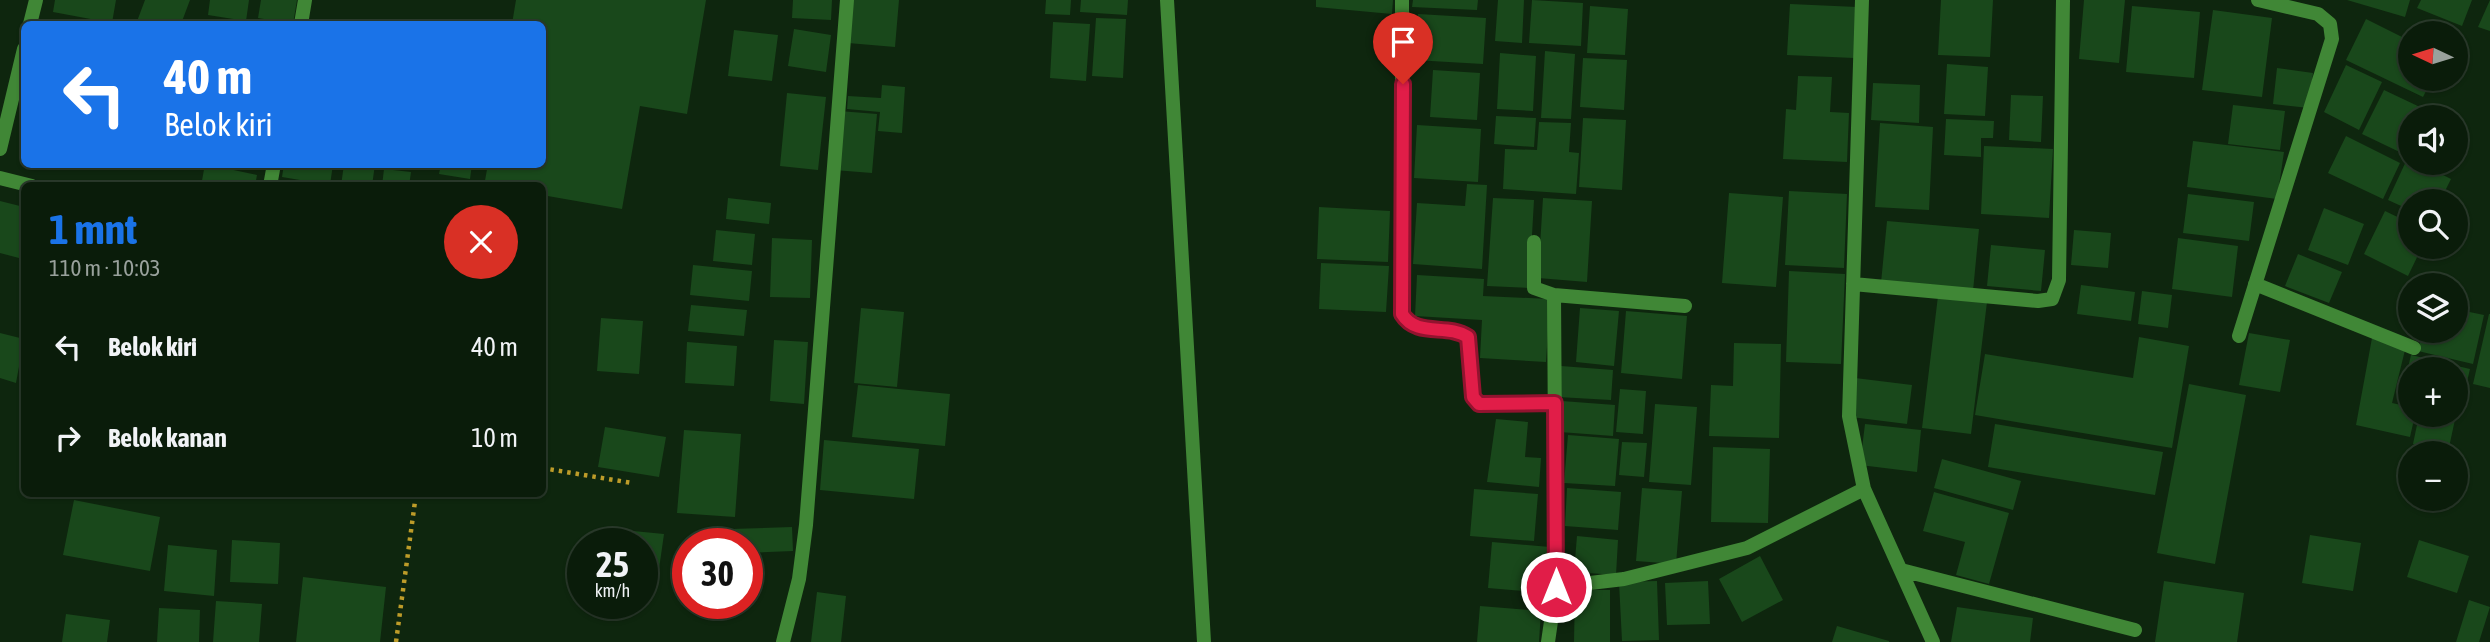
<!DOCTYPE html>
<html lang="id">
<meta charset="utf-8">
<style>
:root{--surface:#0a1c0a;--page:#182918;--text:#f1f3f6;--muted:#99a19c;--line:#2a3a2b;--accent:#1a73e8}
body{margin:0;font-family:"Asap Condensed",sans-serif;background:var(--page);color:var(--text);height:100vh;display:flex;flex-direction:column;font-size:26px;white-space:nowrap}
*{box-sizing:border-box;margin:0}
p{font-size:23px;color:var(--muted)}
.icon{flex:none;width:38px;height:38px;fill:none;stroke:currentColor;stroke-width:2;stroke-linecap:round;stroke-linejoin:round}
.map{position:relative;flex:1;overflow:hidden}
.side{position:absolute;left:21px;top:182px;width:525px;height:315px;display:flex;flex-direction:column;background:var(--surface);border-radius:10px;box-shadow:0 2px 5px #0004,0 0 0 2px var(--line)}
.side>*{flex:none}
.guide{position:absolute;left:21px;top:21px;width:525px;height:147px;border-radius:10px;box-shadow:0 2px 5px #0004,0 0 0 2px var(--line);background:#1a73e8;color:#fff;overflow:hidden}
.needle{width:46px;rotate:274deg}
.buttons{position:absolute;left:2398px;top:21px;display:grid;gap:14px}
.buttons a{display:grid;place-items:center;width:70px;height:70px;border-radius:50%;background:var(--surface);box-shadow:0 2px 5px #0004,0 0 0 2px var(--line);font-size:35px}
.speed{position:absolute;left:567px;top:528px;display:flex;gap:14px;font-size:35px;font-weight:700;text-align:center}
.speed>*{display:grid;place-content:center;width:91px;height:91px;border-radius:50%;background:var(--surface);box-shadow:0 2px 5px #0004,0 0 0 2px var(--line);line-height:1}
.speed small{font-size:18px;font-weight:400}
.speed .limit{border:10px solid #d22;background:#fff;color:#111}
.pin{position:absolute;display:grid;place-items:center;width:60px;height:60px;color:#fff;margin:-72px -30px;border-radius:50% 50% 50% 0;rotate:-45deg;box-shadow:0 0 7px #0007}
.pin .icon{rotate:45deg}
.me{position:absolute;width:77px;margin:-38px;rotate:0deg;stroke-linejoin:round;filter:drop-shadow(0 0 5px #0008)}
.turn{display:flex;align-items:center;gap:24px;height:147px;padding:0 28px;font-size:32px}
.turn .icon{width:91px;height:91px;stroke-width:2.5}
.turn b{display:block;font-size:49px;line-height:60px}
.round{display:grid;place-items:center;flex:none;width:74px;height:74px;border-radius:37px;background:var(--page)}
.summary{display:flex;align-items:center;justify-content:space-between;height:119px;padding:0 28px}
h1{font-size:42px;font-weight:700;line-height:52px;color:var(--accent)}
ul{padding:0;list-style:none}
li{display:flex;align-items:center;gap:21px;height:91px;padding:0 28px}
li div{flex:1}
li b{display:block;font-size:26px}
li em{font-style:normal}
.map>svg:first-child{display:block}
</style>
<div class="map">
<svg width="2490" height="642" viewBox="0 0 2490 642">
<rect width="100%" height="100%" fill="#0e260e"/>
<!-- building -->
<path fill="#19481b" d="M55 0H116L112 23 53 12Z
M145 0H190L181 24H136Z
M210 0H249L246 21 208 15Z
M261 0H297L293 24 258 18Z
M516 0H706L687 114 640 106 622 209 542 195V186H484L488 164H542V24H512Z
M793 0H832L831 20 792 18Z
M851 0H899L895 47 848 43Z
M1046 0H1071L1070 15 1045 14Z
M1081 0H1128L1127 15 1080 12Z
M1316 0H1393L1392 14 1316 7Z
M1413 0H1478L1477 10 1412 7Z
M1498 0H1524L1522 43 1495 41Z
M1532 0 1583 3 1581 46 1529 43Z
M1941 0H1993L1990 57 1938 55Z
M2084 0H2125L2119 63 2079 59Z
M2347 0H2410L2405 17Z
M2421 0H2472L2462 26 2417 8Z
M2490 0V31L2478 27Z
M1790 4 1857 7 1854 58 1787 55Z
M1590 6 1628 9 1625 55 1587 53Z
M2132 6 2200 12 2194 78 2126 72Z
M2213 10 2272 18 2262 97 2202 90Z
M1418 14 1486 18 1483 64 1414 60Z
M1096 18 1126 19 1123 78 1092 76Z
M2366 19 2410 41V79H2432L2423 97 2346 60Z
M1053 22 1090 24 1086 81 1050 78Z
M794 29 831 35 826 72 788 66Z
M734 30 778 35 772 81 728 76Z
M1545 51 1575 54 1571 119 1541 118Z
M1500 53 1536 56 1533 111 1497 109Z
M1583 58 1627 60 1624 110 1580 107Z
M1947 64 1988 67 1985 116 1944 114Z
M2346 65 2382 82 2359 130 2324 112Z
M2277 68 2313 73 2309 108 2273 104Z
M1433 70 1480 73 1477 120 1430 117Z
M1798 76 1832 77 1830 112 1849 113 1847 162 1783 159 1786 109 1796 110Z
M1873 83 1920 85 1919 123 1871 120Z
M882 85 905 87 902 133 878 131 880 112 847 109 848 96 881 98Z
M2384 90 2441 117H2410V157L2362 134Z
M787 93 826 97 818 170 780 166Z
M2011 95 2043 96 2041 142 2009 140Z
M2233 105 2285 111 2280 150 2228 144Z
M839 111 877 114 872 173 834 170Z
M1496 116 1536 118 1534 147 1494 144Z
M1583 118 1626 120 1622 190 1579 187Z
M1946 119 1994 121 1993 138H1981V157L1944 155Z
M1539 122 1571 123 1569 152 1579 153 1576 194 1503 189 1505 149 1537 150Z
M1880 123 1933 127 1929 210 1875 207Z
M1417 125 1481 129 1478 182 1414 178Z
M2346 136 2400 163 2383 199 2328 173Z
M2193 141 2284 152 2277 199 2187 187Z
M1984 146 2053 149 2049 218 1981 214Z
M2408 157 2410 163H2419L2451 179 2440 201H2410V210L2388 200Z
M205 164 257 175 255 186H201Z
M284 164H333L330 185 282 177Z
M344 164H375L372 186H341Z
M441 164H472L470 179 439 174Z
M384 169 411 172 409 186H382Z
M1467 184 1487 185 1482 269 1413 264 1417 203 1465 206Z
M1789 191 1847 194 1844 268 1785 265Z
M1729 193 1783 197 1776 287 1722 283Z
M2188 194 2254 202 2249 241 2183 233Z
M728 198 771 203 769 224 726 219Z
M1493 198 1534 200 1529 288 1487 286Z
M1543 198 1592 201 1587 282 1538 278Z
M0 201 24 207V231L19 258 0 253Z
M1319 207 1390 211 1388 262 1317 259Z
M2324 208 2364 224 2348 265 2308 250Z
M2385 211 2410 223V247H2422L2408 276 2364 254Z
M1887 221 1979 229 1973 291 1881 283Z
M716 230 755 234 752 265 713 261Z
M2074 230 2111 233 2108 268 2071 265Z
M772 238 812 240 810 298 770 297Z
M2178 238 2238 246 2232 297 2172 289Z
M1991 245 2045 250 2041 291 1987 286Z
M2298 254 2342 272 2329 303 2285 286Z
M1321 263 1389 266 1386 312 1319 309Z
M693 265 752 271 749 301 690 295Z
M1789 271 1845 274 1841 364 1786 362Z
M1417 275 1484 279 1483 296 1550 299 1546 362 1480 358 1482 320 1415 316Z
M2081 285 2135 292 2131 321 2077 314Z
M2142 291 2172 295 2168 328 2138 324Z
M1938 296 1987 302 1971 434 1922 428Z
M691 305 747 310 744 336 688 331Z
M861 308 904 312 897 387 854 383Z
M1580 308 1619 311 1614 366 1576 362Z
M2455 309 2484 315 2473 364 2418 351 2423 331H2455Z
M1626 311 1687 316 1682 379 1621 373Z
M2489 314H2490V388L2473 384Z
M601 318 643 321 639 374 597 371Z
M0 333 24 339 16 383 0 378Z
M2249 333 2290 340 2280 392 2239 385Z
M2139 337 2189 346 2172 448 1975 415 1985 354 2133 378Z
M2372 338 2406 346 2392 403 2410 407V415H2415L2410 437 2356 425Z
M774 340 808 342 804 404 770 401Z
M687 342 737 346 734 386 685 383Z
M1734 343 1781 344 1779 438 1709 436 1711 385 1733 386Z
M2411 355 2470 369 2462 403 2455 402V369H2410V391L2403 389Z
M1561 366 1613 370 1611 400 1558 397Z
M1855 378 1912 385 1907 424 1851 417Z
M2189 384 2246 395 2215 564 2157 553Z
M858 385 950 394 945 446 852 437Z
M1620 389 1646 391 1643 434 1616 432Z
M1562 401 1615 405 1613 436 1560 432Z
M1655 404 1697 407 1691 485 1649 482Z
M2419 415H2456L2448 452 2413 444Z
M1496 419 1528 422 1525 457 1541 458 1539 487 1487 482Z
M1865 424 1921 430 1917 472 1860 465Z
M1995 424 2163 452 2155 495 1988 467Z
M605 427 666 437 659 477 598 467Z
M684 430 741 434 735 517 677 513Z
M1568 435 1619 439 1615 486 1564 483Z
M824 440 919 449 914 499 820 490Z
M1622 442 1647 443 1644 477 1619 475Z
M1713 447 1770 449 1768 523 1711 522Z
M1942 459 2021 481 2013 510 1934 488Z
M1567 488 1621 492 1618 530 1565 526Z
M1642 488 1682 491 1676 564 1636 561Z
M1474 489 1538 494 1534 541 1470 536Z
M1934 492 2009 513 1989 584 1956 575 1965 542 1923 531Z
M74 500 160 517 150 571 63 555Z
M792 527 793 551 747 553V544H732L731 529Z
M633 531 664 534 659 569 642 567V544H631Z
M2310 535 2361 543 2353 591 2302 583Z
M1577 536 1618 540 1616 575 1574 572Z
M232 540 280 543 278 584 230 582Z
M2419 540 2469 556 2457 593 2407 577Z
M1492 542 1550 547 1547 593 1488 588Z
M168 545 217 550 214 596 164 591Z
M1760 556 1783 600 1742 622 1719 579Z
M303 577 386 587 380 642H296Z
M1657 581 1659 640 1622 641 1619 582Z
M1708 581 1710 624 1667 625 1665 583Z
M2164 581 2244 593 2237 642H2155Z
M1575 590H1610V642H1574Z
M817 592 846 596 841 642H811Z
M2469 600 2490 607 2479 642H2456Z
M216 601 262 604 259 642H213Z
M1480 606 1541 611 1539 642H1477Z
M1957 607 2033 618 2030 642H1951Z
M159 608 200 610 199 642H157Z
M66 614 110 620 107 642H62Z
M1837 626 1889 641V642H1832Z"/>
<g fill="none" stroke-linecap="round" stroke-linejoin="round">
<!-- path -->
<path stroke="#bd9c29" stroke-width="4.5" stroke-dasharray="3.5 5" stroke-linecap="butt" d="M542 468 632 483
M396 642 416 494"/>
<!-- minor -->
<path stroke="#408736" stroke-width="14" d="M1167 0 1204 642
M1402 0V315C1417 338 1448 322 1468 337L1473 397 1479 404 1555 403
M1862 0 1849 416 1864 489 1933 642
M30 24 36 0
M301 24 305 0
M0 149 24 49
M0 178 32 186
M270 186 274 164
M1534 242V288L1554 295
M1853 284 2038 301 2052 299 2059 280 2063 0
M2255 284 2414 348
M1685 306 1554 295 1556 587 1624 579 1747 548 1864 489
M2239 336 2332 39 2330 24 2318 14 2258 0
M1901 570 2135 630
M783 642 799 579 806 525 847 0
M1548 642 1556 587"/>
</g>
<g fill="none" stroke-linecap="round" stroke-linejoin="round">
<defs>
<path id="route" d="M1403 84 1402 314C1417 338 1447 323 1468 337L1473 397 1479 404 1555 403 1556 587"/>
</defs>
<!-- route casing -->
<use href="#route" stroke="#92132f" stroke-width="18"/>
<!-- route -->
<use href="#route" stroke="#e11d48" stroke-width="12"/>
</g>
</svg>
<div class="buttons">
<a><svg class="needle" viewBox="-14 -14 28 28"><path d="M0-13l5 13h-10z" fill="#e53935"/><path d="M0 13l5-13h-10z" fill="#99a19c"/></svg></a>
<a><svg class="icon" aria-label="sound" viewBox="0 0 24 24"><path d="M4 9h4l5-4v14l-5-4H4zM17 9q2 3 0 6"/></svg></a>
<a><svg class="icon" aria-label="search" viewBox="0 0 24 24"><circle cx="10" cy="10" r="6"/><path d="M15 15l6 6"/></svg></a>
<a><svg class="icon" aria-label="layers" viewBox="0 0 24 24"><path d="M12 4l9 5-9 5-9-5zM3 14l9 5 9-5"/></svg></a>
<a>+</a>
<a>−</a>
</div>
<div class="speed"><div>25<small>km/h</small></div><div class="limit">30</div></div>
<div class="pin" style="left:1403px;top:84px;background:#d93025"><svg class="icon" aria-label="arrive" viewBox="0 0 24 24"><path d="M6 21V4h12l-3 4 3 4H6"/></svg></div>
<svg class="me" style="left:1556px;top:587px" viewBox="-20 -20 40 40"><circle r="17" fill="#e11d48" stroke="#fff" stroke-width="3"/><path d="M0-11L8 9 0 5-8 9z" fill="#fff"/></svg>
<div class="guide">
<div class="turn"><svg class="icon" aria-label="left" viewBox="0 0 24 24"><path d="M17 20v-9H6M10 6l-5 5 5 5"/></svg><div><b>40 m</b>Belok kiri</div></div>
</div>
<section class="side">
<div class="summary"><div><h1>1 mnt</h1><p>110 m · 10:03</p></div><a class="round" style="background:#d93025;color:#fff"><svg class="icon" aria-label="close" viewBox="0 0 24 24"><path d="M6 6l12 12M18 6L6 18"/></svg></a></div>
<ul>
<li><svg class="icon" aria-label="left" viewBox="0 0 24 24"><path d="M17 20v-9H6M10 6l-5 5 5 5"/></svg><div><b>Belok kiri</b></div><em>40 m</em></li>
<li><svg class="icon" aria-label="right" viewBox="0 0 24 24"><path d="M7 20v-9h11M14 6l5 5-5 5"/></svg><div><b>Belok kanan</b></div><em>10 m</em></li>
</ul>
</section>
</div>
